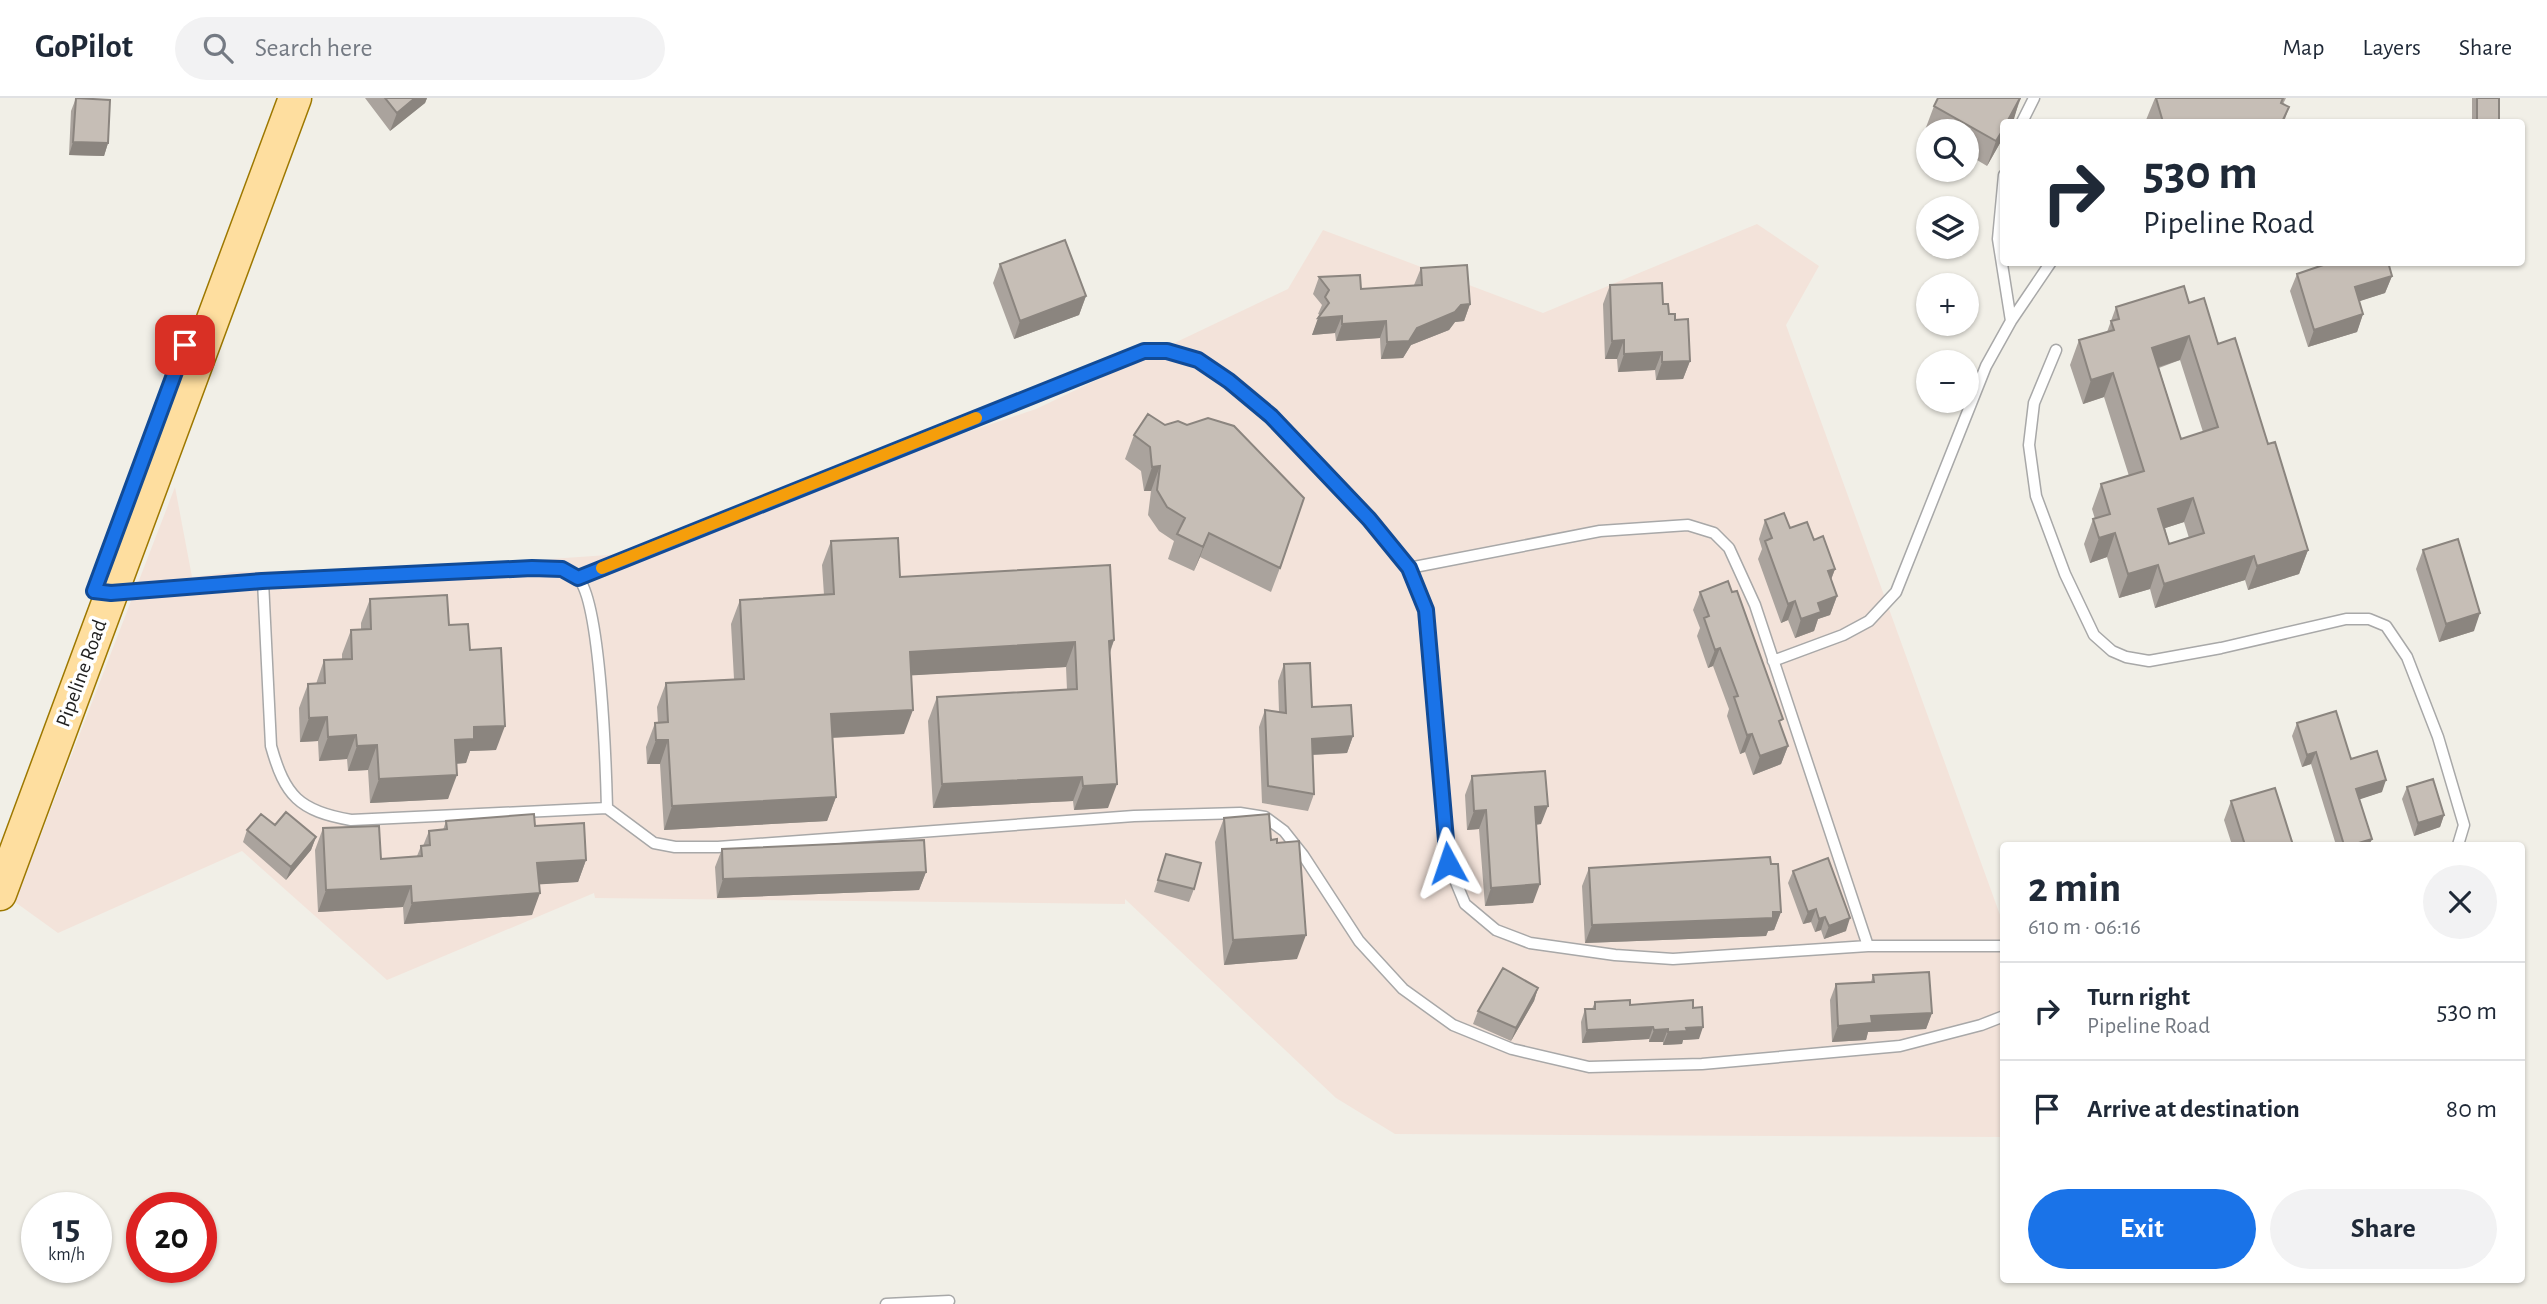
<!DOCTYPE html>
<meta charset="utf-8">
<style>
:root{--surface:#fff;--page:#f2f2f3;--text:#1f2937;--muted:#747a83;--line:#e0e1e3;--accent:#1a73e8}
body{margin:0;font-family:"Alegreya Sans",sans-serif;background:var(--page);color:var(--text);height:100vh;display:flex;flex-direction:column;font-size:26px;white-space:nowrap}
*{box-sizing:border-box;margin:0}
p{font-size:23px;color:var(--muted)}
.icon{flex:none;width:38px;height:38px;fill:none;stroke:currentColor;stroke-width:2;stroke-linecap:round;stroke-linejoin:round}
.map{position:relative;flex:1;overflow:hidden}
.side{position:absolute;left:2000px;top:744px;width:525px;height:441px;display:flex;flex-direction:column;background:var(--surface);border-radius:7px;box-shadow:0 2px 5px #0004}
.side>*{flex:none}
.guide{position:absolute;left:2000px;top:21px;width:525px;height:147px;border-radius:7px;box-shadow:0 2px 5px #0004;background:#fff;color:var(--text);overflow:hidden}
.controls{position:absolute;left:1916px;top:21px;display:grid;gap:14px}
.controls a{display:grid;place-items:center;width:63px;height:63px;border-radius:50%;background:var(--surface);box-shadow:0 2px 5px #0004;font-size:35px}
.speed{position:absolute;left:21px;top:1094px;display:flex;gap:14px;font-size:35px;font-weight:700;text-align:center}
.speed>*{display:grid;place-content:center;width:91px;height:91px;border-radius:50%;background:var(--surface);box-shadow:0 2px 5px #0004;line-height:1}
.speed small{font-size:18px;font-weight:400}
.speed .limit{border:10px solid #d22;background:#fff;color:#111}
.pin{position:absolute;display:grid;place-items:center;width:60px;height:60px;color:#fff;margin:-30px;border-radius:14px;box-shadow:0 4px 10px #0006}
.me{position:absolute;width:77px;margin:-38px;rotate:355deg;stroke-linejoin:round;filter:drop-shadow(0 0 5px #0008)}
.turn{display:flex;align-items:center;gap:24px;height:147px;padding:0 28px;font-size:32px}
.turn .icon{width:91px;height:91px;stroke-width:2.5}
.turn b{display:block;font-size:49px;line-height:60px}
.round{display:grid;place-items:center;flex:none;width:74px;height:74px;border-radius:37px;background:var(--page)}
.head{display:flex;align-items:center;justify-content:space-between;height:119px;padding:0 28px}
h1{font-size:42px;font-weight:700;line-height:52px}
.primary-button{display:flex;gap:14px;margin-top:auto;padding:14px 28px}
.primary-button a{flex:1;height:80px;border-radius:42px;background:var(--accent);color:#fff;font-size:28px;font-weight:700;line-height:80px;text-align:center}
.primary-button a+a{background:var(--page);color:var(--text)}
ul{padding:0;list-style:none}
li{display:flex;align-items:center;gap:21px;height:98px;padding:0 28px;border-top:2px solid var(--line)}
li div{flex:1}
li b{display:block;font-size:26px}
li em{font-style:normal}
header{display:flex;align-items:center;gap:42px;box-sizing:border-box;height:98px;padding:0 35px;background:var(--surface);border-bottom:2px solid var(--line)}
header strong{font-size:33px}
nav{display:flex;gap:38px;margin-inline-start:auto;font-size:24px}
.search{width:490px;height:63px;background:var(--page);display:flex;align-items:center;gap:18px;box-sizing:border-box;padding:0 24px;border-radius:38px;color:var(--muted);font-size:26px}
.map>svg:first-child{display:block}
</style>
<header>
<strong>GoPilot</strong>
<div class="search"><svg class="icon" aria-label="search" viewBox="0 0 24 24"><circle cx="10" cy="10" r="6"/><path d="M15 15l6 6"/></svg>Search here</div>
<nav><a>Map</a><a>Layers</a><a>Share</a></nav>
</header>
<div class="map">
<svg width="2547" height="1206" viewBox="0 0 2547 1206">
<rect width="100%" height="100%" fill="#f1efe7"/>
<!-- military -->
<path fill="#f3e3da" d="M1757 126 1819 168 1786 227 2004 828V1039L1395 1036 1336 1000 1125 801V806L595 800 594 795 387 882 242 753 58 835 15 804 175 389 192 479 234 474 449 468 622 456 772 400 1036 311 1288 191 1323 132 1543 215Z"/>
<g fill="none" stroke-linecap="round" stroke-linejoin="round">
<defs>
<path id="service" d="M2022 24 2034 0
M2004 77 1998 141 2011 223
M2056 252 2034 305 2029 347 2036 398 2065 476 2094 537 2112 553 2126 559 2149 563 2221 550 2346 521H2369L2386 528 2407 559 2438 639 2464 727 2458 747
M1409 470 1600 433 1688 427 1714 435 1729 450 1755 507 1868 848
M578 480 1144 253H1167L1198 263 1229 283 1271 318 1369 421 1409 470 1426 512 1448 765 1465 806 1496 832 1530 845 1615 857 1673 861 1868 848H2004
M263 483 532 470C547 470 567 469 578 480 601 504 606 671 607 710
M94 493 111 495 263 483 271 648C285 698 299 713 351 722L607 710 654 745 675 749H718L1134 718 1240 715 1265 719 1284 733 1303 757 1359 843 1403 891 1453 927 1512 951 1589 969 1702 966 1900 948 1981 927 2004 918
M1773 563 1843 537 1869 523 1896 494 1986 268 2011 223 2051 164
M886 1206 949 1203"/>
<path id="primary" d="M0 796 295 0"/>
</defs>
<!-- service casing -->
<use href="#service" stroke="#a8a8a8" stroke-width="13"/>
<!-- primary casing -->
<use href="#primary" stroke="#9d7800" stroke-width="35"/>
<!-- service -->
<use href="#service" stroke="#fff" stroke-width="10"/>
<!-- primary -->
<use href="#primary" stroke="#fede9f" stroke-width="32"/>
</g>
<!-- wall -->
<path fill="#aaa39d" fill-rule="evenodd" d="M76 0 108 45 104 58 69 57 71 13Z
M365 0H427L425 5 390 33Z
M1938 0H2021L2012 24H2004V38L1987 68 1967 56V33H1928V34L1925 32 1934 8Z
M2155 0H2286L2283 6 2289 9 2284 24H2147L2146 22Z
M2472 0H2499V24H2472Z
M1000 166 1086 198 1079 217 1014 241 993 185Z
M1421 170 1470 206 1464 223 1455 224 1449 232 1411 247 1403 260 1381 261 1380 240 1336 243 1335 235 1312 237 1320 217 1318 216 1322 207 1313 196 1319 179 1361 191 1414 187Z
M2297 176 2392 178 2385 195 2359 203 2363 216 2357 234 2308 249 2290 193Z
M1610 187 1663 206 1669 216 1690 263 1683 281 1656 282 1655 272 1618 274 1617 261H1605L1603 206Z
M2189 205 2218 246 2268 346 2308 452 2299 476 2248 492 2245 482 2155 510 2150 491 2119 500 2107 459 2090 465 2084 446 2093 421H2095L2092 411 2101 386 2129 378 2104 299 2083 306 2070 267 2079 242 2107 234 2116 209ZM2180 262 2203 334 2181 341 2159 270ZM2184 424 2189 440 2169 446 2165 430Z
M1148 316 1280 470 1271 494 1200 459 1194 473 1168 461 1174 443 1159 433 1148 417 1151 393H1144L1141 373 1125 361 1134 337Z
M1765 422 1790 430 1814 442 1835 471 1831 482 1837 498 1830 517 1818 521 1814 533 1795 540 1788 522 1781 525 1758 461 1762 451 1759 441Z
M831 443 900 479 1114 542 1110 555 1108 710 1074 712 1073 703 933 710 928 623 937 599 1067 592 1066 569 911 577 904 636 833 640 836 699 827 723 664 732 660 666H647L646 649 655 625H658L657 609 666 585 734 581 731 526 740 502 824 497 822 467Z
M2423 452 2474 533 2439 544 2416 471Z
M1700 494 1781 628 1788 648 1781 666 1753 677 1745 654 1740 656 1727 618 1729 611 1713 568 1708 570 1697 538 1700 530 1693 512Z
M370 501 449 527 470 552 496 652 470 653 466 665 456 666 448 701 370 705 368 672 348 673 347 661 319 663 318 643 300 644 299 610 308 586H316L324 562 342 561V556L351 532H361V525Z
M1284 566 1312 609 1353 638 1347 655 1313 657 1314 696 1308 713 1262 705 1259 629 1265 612 1279 614 1278 583Z
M2297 625 2351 661 2382 694 2359 701 2372 741 2369 747H2336L2311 666 2302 669 2292 638Z
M1472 678 1541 726 1536 727 1533 805 1485 808 1479 731 1467 732 1465 697Z
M2407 689 2444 717 2440 729 2414 738 2402 701Z
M2231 703 2293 747H2232L2224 722Z
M1224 720 1271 742 1297 861 1224 867 1215 744Z
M446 723 535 728 586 762 578 784 539 786 532 817 404 826 403 809 318 814 315 752 323 730 381 761 417 758 421 748H423L429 733 443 732Z
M275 727 316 739 311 752 286 782 243 744 247 732Z
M722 751 926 774 919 792 717 800 715 769Z
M1166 756 1194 791 1189 804 1154 794Z
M1771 766 1781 814 1774 832 1768 833 1766 838 1585 845 1582 788 1589 770Z
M1793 773 1846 833 1824 841 1821 832 1815 834 1811 824 1803 826 1788 785Z
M1873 877 1932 915 1926 931 1868 934 1866 942 1832 944 1830 902 1836 886 1871 884Z
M1538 890 1534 903 1511 943 1473 926 1478 913Z
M1595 904 1630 907 1699 941 1683 942 1682 946 1663 947V944H1649V941L1582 945 1581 924 1585 911H1592Z"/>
<!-- shaded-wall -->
<path fill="#8b857f" d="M415 0H427L425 5 390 33 397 15Z
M2020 0 2014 21 2012 24H2007Z
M2004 30V38L1987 68 1996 43Z
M73 44 108 45 104 58 69 57Z
M2392 178 2385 195 2348 207 2355 189Z
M1086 198 1079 217 1014 241 1020 223Z
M1470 206 1464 223 1455 224 1449 232 1411 247 1403 260 1381 261 1387 244 1461 207Z
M2363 216 2357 234 2308 249 2314 232Z
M1342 218 1335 235 1312 237 1318 220Z
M1386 223 1380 240 1336 243 1342 226Z
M2189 238 2180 262 2143 274 2152 250Z
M1624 242 1617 261H1605L1612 243Z
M1662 254 1655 272 1618 274 1624 256Z
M1690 263 1683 281 1656 282 1662 264Z
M2113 275 2104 299 2083 306 2091 282Z
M1160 368 1151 393H1144L1152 369Z
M2193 400 2184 424 2150 435 2158 411Z
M1209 435 1200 459 1194 473 1203 449Z
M2115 435 2107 459 2090 465 2099 440Z
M2308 452 2299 476 2248 492 2257 468Z
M2254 458 2245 482 2155 510 2164 486Z
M2158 467 2150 491 2119 500 2128 476Z
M1835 471 1828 489V473Z
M1837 498 1830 517 1818 521 1814 533 1795 540 1801 521 1818 505Z
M1795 503 1788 522 1781 525 1788 506Z
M2480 515 2474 533 2439 544 2446 526Z
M1114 542 1105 566 1109 543Z
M1075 544 1066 569 901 578 910 554Z
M1720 550 1713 568 1708 570 1715 552Z
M913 612 904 636 823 640 831 616Z
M327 619 318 643 300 644 309 620Z
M505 628 496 652 470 653 466 665 446 666 455 642 474 629Z
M1752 636 1745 654 1740 656 1747 637Z
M356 637 347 661 319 663 328 639Z
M1353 638 1347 655 1306 657 1312 641Z
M656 642H668L660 666H647Z
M377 647 368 672 348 673 357 648Z
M1788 648 1781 666 1753 677 1760 658Z
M2316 654 2311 666 2302 669 2307 657Z
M457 677 448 701 370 705 379 681Z
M1082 679 1073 703 933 710 942 686Z
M2386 682 2382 694 2352 704 2356 691Z
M1117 686 1108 710 1074 712 1083 688Z
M836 699 827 723 664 732 672 708Z
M1548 708 1541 726 1528 727 1535 709Z
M1486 712 1479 731 1467 732 1474 713Z
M2444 717 2440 729 2414 738 2418 725Z
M316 739 311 752 286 782 291 769Z
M2372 741 2369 747H2352Z
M586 762 578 784 530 787 537 765Z
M926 774 919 792 717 800 723 781Z
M1540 786 1533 805 1485 808 1491 790Z
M411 788 403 809 318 814 326 792Z
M540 795 532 817 404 826 412 805Z
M1816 811 1811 824 1803 826 1808 814Z
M1781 814 1774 832 1768 833 1766 838 1585 845 1592 827Z
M1825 819 1821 832 1815 834 1819 821Z
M1850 820 1846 833 1824 841 1829 828Z
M1306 837 1297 861 1224 867 1233 842Z
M1538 890 1534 903 1511 943 1516 930Z
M1932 915 1926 931 1868 934 1866 942 1832 944 1838 928 1871 918Z
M1653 929 1649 941 1582 945 1587 932Z
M1703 929 1699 941 1683 942 1682 946 1663 947 1668 934 1686 930Z
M1668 931 1663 944H1649L1654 932Z"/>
<!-- building -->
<path fill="#c6beb6" stroke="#8b857f" stroke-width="2" fill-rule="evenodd" d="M76 0 110 2 108 45 73 44Z
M385 0H415L397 15Z
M1938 0H2020L2007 24H2004V30L1996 43 1934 8Z
M2156 0H2283L2281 5 2289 9 2282 24H2163Z
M2477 0H2499V24H2477Z
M1065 142 1086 198 1020 223 1000 166Z
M2332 164H2388L2392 178 2355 189 2363 216 2314 232 2297 176Z
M1467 167 1470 206 1461 207 1455 214 1417 230 1409 243 1387 244 1386 223 1342 226V218L1318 220 1329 205 1325 199 1329 192 1319 179 1360 177 1361 191 1422 187 1421 170Z
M1662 185 1663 206H1668L1669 216H1675V222L1688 221 1690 263 1662 264V254L1624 256V242L1612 243 1610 187Z
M2184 188 2189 205 2204 200 2218 246 2235 240 2268 346 2275 344 2308 452 2257 468 2254 458 2164 486 2158 467 2128 476 2115 435 2099 440 2093 421 2110 416 2101 386 2144 373 2113 275 2091 282 2079 242 2114 232 2111 223 2119 221 2116 209ZM2189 238 2218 329 2181 341 2152 250ZM2193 400 2204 435 2169 446 2158 411Z
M1148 316 1165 327 1178 323 1187 327 1208 320 1234 328 1304 400 1280 470 1209 435 1203 449 1177 436 1185 420 1167 409 1157 392 1160 368 1152 369 1150 349 1134 337Z
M1784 415 1790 430 1807 424 1814 442 1823 438 1835 471 1828 473 1837 498 1818 505 1821 514 1801 521 1795 503 1788 506 1765 443 1772 440 1765 422Z
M898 440 900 479 1110 467 1114 542 1109 543 1117 686 1083 688 1082 679 942 686 937 599 1077 591 1075 544 910 554 913 612 831 616 836 699 672 708 668 642H656L655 625 668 624 666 585 744 581 740 502 834 496 831 443Z
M2458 441 2480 515 2446 526 2423 452Z
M1728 483 1732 494 1737 493 1783 621 1779 623 1788 648 1760 658 1752 636 1747 637 1734 599 1738 598 1720 550 1715 552 1704 520 1709 518 1700 494Z
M447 497 449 527 468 526 470 552 501 550 505 628 474 629V641L455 642 457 677 379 681 377 647 357 648 356 637 328 639 327 619 309 620 308 586 325 585 324 562 352 561 351 532 371 531 370 501Z
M1310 565 1312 609 1351 607 1353 638 1312 641 1314 696 1268 688 1265 612 1286 615 1284 566Z
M2336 613 2351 661 2377 653 2386 682 2356 691 2372 741 2352 747H2344L2316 654 2307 657 2297 625Z
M1545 673 1548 708 1535 709 1540 786 1491 790 1486 712 1474 713 1472 678Z
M2433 681 2444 717 2418 725 2407 689Z
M2275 690 2293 747H2245L2231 703Z
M286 714 316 739 291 769 247 732 261 716 275 727Z
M534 716 535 728 584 725 586 762 537 765 540 795 412 805 411 788 326 792 323 730 379 728 381 761 422 758 421 748 430 747 429 733 447 731 446 723Z
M1269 716 1271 742 1277 741V745L1299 743 1306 837 1233 842 1224 720Z
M924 742 926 774 723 781 722 751Z
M1166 756 1201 765 1194 791 1158 782Z
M1770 759 1771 766H1778L1781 814H1773V820L1592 827 1589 770Z
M1828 760 1850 820 1829 828 1825 819 1819 821 1816 811 1808 814 1793 773Z
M1503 870 1538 890 1516 930 1478 913Z
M1929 874 1932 915 1871 918 1872 925 1838 928 1836 886 1874 884 1873 877Z
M1630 902V907L1693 902V910L1702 909 1703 929 1686 930 1687 933 1668 934V931L1654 932 1653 929 1587 932 1585 911H1595V904Z"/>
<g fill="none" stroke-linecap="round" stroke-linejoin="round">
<defs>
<path id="route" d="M185 247 94 493 111 495 262 483 532 470 562 471 578 480 1144 253H1167L1198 262 1229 283 1271 318 1369 421 1409 470 1426 512 1448 765"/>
</defs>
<!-- route casing -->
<use href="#route" stroke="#114b97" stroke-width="18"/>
<!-- route -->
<use href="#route" stroke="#1a73e8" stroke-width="12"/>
<!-- slow -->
<path stroke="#f59e0b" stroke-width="12" d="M602 470 976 320"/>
</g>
<g text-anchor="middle" stroke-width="7" stroke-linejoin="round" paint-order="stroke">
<!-- street labels -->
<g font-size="21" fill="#212121" stroke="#fff">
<text transform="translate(81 575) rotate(-70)" y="7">Pipeline Road</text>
</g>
</g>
</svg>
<div class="controls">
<a><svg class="icon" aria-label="search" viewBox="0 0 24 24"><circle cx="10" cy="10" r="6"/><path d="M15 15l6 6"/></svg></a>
<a><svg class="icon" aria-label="layers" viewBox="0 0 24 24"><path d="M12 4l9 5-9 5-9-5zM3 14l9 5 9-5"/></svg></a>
<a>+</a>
<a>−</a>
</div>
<div class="speed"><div>15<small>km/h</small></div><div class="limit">20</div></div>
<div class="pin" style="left:185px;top:247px;background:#d93025"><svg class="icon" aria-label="arrive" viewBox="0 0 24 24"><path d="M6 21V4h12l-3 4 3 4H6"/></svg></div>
<svg class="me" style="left:1448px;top:765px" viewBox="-20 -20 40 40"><path d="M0-17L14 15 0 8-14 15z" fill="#1a73e8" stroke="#fff" stroke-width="4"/></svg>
<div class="guide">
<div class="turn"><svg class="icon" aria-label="right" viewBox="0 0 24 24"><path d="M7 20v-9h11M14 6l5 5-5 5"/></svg><div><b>530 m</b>Pipeline Road</div></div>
</div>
<section class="side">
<div class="head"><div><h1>2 min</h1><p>610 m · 06:16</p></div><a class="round"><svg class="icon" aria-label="close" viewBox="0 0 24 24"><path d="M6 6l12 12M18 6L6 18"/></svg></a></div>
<ul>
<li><svg class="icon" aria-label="right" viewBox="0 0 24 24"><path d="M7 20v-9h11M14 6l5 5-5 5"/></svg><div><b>Turn right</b><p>Pipeline Road</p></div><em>530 m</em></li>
<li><svg class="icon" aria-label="arrive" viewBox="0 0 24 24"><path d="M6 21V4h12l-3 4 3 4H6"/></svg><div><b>Arrive at destination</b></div><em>80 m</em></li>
</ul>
<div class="primary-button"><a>Exit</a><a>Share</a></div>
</section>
</div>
